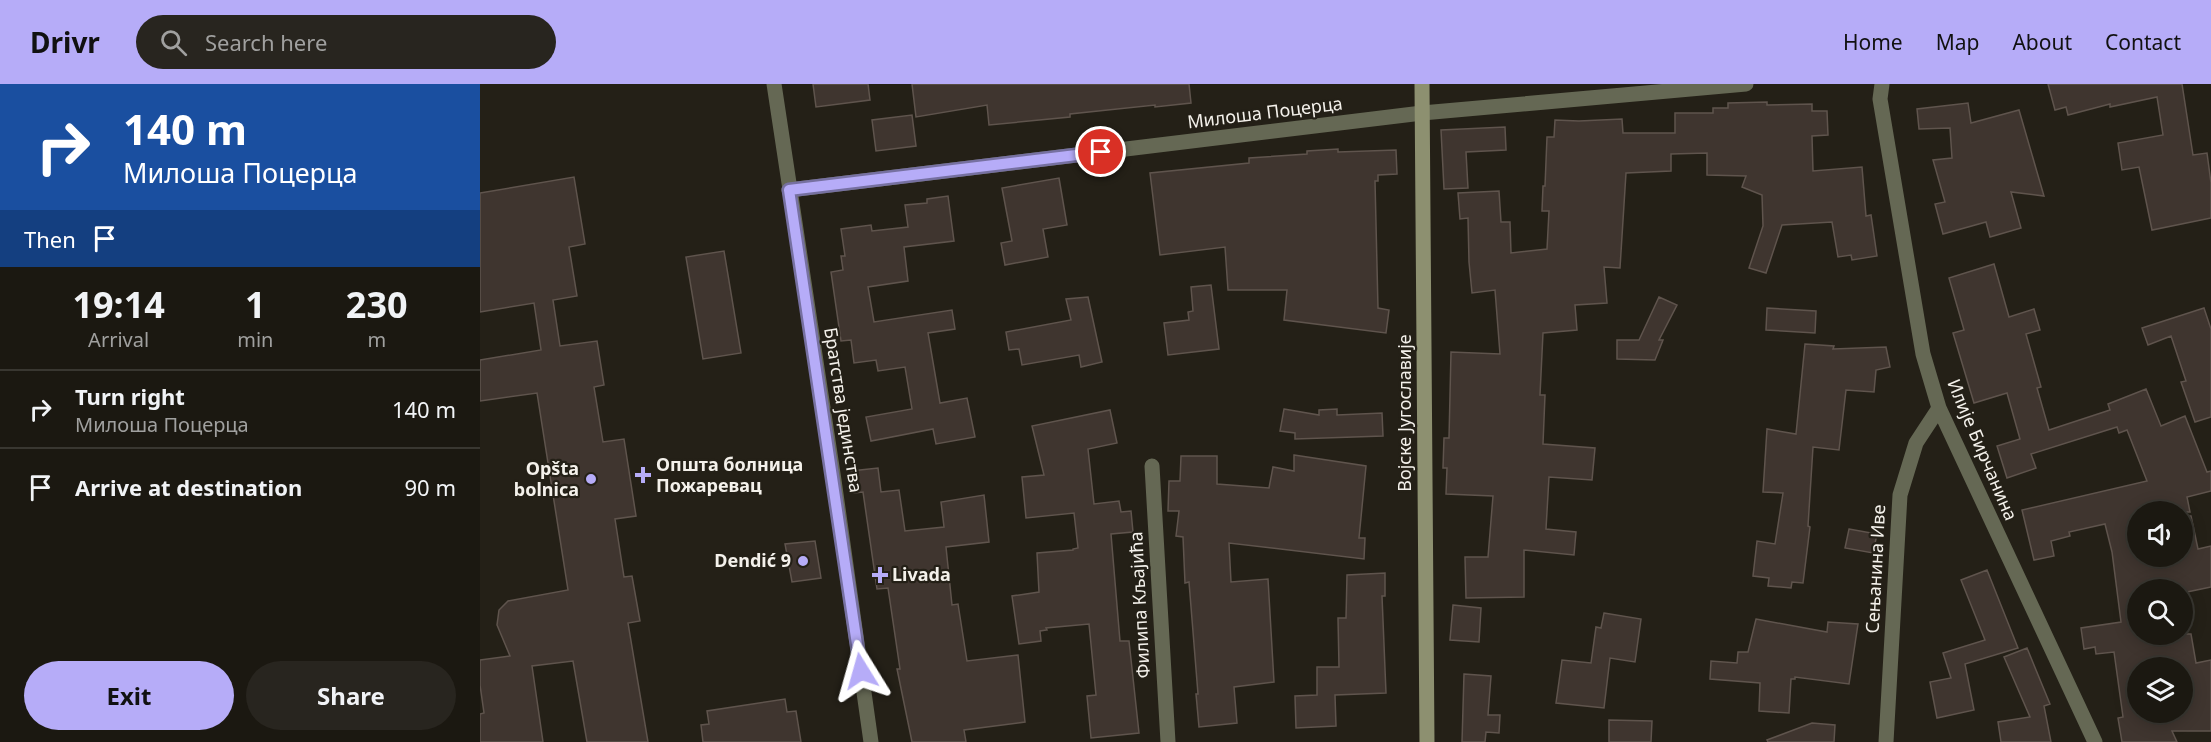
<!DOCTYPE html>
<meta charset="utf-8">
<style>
:root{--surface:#1b1811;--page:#28251f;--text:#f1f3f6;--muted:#a0a09f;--line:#393731;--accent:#b6acf8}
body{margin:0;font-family:"Noto Sans",sans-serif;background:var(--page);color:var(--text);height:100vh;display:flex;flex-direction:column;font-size:22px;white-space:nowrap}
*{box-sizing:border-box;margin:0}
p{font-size:20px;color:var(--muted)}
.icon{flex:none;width:33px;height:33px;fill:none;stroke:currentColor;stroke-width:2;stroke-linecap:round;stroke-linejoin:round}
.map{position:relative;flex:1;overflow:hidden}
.side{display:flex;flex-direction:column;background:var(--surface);width:480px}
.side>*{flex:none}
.hud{background:#1a4fa0;color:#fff;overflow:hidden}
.tools{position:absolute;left:1647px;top:417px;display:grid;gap:12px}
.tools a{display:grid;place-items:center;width:66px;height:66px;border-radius:50%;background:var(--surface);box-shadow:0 3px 15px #0003,0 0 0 2px var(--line);font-size:30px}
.pin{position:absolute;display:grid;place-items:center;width:51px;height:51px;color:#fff;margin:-26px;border:3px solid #fff;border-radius:50%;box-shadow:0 2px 6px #0007}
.me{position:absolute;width:66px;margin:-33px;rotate:352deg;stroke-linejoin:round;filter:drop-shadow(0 0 4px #0008)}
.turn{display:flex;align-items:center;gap:21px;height:126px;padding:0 24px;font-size:27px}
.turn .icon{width:78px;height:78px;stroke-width:2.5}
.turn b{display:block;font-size:42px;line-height:51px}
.then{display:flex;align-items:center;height:57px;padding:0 24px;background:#0003;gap:12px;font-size:22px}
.eta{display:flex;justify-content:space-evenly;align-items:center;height:102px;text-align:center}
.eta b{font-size:36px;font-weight:700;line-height:42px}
.cta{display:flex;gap:12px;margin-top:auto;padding:12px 24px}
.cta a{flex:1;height:69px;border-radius:36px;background:var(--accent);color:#111;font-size:24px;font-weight:700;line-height:69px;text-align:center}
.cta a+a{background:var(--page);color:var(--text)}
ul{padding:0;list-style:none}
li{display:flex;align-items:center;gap:18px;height:78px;padding:0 24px;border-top:2px solid var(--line)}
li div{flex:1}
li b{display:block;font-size:22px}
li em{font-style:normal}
header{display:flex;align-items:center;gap:36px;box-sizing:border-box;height:84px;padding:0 30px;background:var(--accent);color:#111}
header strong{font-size:28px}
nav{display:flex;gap:33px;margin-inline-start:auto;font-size:21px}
.search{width:420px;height:54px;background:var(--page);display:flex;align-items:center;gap:15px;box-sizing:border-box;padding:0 21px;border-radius:33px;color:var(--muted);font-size:22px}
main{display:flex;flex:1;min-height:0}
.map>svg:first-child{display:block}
</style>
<header>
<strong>Drivr</strong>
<div class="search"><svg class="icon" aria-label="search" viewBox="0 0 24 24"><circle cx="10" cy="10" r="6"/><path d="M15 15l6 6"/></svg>Search here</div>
<nav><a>Home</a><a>Map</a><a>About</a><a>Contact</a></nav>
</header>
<main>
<section class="side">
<div class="hud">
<div class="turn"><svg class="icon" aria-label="right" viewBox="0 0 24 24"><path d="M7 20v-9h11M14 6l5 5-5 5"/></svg><div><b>140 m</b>Милоша Поцерца</div></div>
<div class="then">Then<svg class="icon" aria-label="arrive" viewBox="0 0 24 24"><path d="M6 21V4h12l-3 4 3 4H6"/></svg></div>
</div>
<div class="eta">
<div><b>19:14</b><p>Arrival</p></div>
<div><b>1</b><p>min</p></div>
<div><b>230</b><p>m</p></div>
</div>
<ul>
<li><svg class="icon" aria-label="right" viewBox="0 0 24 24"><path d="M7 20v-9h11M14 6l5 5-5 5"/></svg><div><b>Turn right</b><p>Милоша Поцерца</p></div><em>140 m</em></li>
<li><svg class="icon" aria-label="arrive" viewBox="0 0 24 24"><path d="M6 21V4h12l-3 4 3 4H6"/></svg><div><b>Arrive at destination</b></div><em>90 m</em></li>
</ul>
<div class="cta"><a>Exit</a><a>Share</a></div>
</section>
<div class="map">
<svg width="1731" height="658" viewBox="0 0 1731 658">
<rect width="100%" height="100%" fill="#242017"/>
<!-- building -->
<path fill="#3f352f" stroke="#5f544d" stroke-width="1.5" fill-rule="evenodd" d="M333 0H388L390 16 336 23Z
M432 0H709L711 19 675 23V21L590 30V33L509 41 507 21 436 33Z
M1568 0H1702L1713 71 1727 69 1731 99V134L1672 146 1659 83 1642 86 1638 59 1683 51 1677 13 1630 23V20L1588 31 1586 23 1575 26Z
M1287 18V21L1332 20V27H1347L1348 51 1332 52 1333 87 1382 83 1386 132 1391 131 1397 172 1372 176 1371 171 1358 173 1352 138 1302 141 1286 189 1269 184 1283 142 1282 111 1262 103 1266 92 1227 91V69L1191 70V87L1146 89 1140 184 1124 183 1127 219 1095 221 1097 246 1063 249 1060 311H1065L1063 360 1115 364 1112 396 1069 393 1066 445 1096 448 1094 471 1044 466V513L986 514 985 473H1008L1013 412 966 410 967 384H963L964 354H969L971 268 1020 270 1015 206 992 209 989 178 988 134 980 135 978 109 1019 107 1021 138H1030L1031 169 1067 165 1069 127H1062L1063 102H1065L1067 53H1074L1075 36 1099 37 1142 35 1143 49H1195V29H1233V24H1248V19Z
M1488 19 1491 39 1539 26 1564 112 1531 108 1541 144 1510 153 1506 138 1463 150 1455 120 1465 118 1453 76 1472 74 1470 44 1439 45 1437 25Z
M432 31 436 62 396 67 392 36Z
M1025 43 1026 66 986 68 988 104 964 105 961 46Z
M858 65V68L916 66 917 90 898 91V97H895L898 224 909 226 906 249 804 236 807 206H748L745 163 680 171 670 89 769 79V74L827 70V67Z
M94 93 105 160 89 163 97 212 73 216 80 262 117 257 124 301 114 303 123 358 144 355 156 432 135 435 144 493 152 492 160 537 148 539 168 658H107L93 577 52 582 63 658H0V630L4 629 0 601V576L30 572 17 541 19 526 28 517 88 506 57 309 0 317V276L61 266 54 219 0 228V109Z
M579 94 587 141 563 145 568 173 525 181 521 159 532 157 522 104Z
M468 112 474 157 424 163 428 197 388 203 394 238 472 226 475 245 448 249 460 319 487 314 495 353 456 360 453 345 391 357 386 333 432 325 425 283 398 287 396 276 374 279 371 256 361 257 351 188 363 186 361 172H365L361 145 391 141 392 147 428 143 425 121 447 119V115Z
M244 167 261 269 223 275 206 173Z
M1514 180 1529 233 1554 225 1560 246 1546 250 1561 303 1557 304 1569 346 1630 326 1628 320 1666 305 1681 342 1705 332 1727 388 1731 387V407L1707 413 1710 428H1658V472H1702V432H1711L1718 465 1731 462V503L1702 509V506H1658V550H1711L1716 579 1731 576V647H1692L1697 658H1642L1638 634 1643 633 1634 568 1616 570 1615 563 1604 565 1601 544 1641 538 1632 468 1625 440 1589 448 1590 452 1571 457 1574 472 1554 476 1542 426 1667 397 1647 346 1639 349 1637 343 1551 370 1556 384 1527 394 1517 362 1540 355 1527 309 1494 319 1473 249 1484 246 1469 194ZM1658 584H1702V628H1658Z
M731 201 739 265 688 271 684 239 709 236 708 228 713 227 711 203Z
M608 213 622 278 601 283 599 271 542 281 539 265 529 266 526 248 591 236 586 215Z
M1179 213 1197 221 1179 256H1183L1175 276 1137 275V256H1159Z
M1287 224 1336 227 1335 249 1286 246Z
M1724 224 1731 245V333L1715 338 1701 298 1706 297 1691 252 1668 261 1662 244Z
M1325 260 1354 262 1353 265 1406 263 1410 283 1396 286 1394 308 1366 306 1359 366 1333 363 1328 442 1330 443 1323 499 1312 498 1311 504 1288 502 1289 494 1273 492 1277 457 1295 460 1303 409 1283 408 1287 345 1316 350Z
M804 325 839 331V326L857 325V331L902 329 903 352 815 355V349L800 347Z
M630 326 637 359 608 365 614 420 639 417 641 428 651 427 653 448 631 450 640 557H649L659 649 611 654 607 612 616 611 609 540 566 544 567 546 560 547 561 557 539 560 532 512 559 508 557 469 593 466V465L598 464 594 429 546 434 542 393 564 391 552 342Z
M814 371 886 382 879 454H885L884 475 749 459 751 498 788 495 794 598 754 603 757 639 719 643 716 610H718L709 498 705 499 703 453 696 452 699 427H688L689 397H700L701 372H737V400L789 404 793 383 814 387Z
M398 384 401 408 419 406 425 447 464 443 461 418 504 411 509 458 466 463 472 521 478 520 487 577 538 571 545 638 484 646 486 658H432L417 585H420L408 504 397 505 383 408 374 409 371 387Z
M1369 445 1397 450 1393 469 1365 464Z
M335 457 341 494 312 498 305 460Z
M1507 486 1538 564 1485 580 1494 626 1457 634 1450 598 1471 594 1463 569 1505 556 1481 496Z
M905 489V512H902L906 609 855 611 856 642 816 644 815 612 837 611V583H859L858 534H866L867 491Z
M973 521 1001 524 999 558 970 556Z
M1124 529 1161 535 1155 578 1130 574 1124 624 1076 619 1082 576 1111 579 1116 543 1121 544Z
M1276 535 1347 548 1348 538 1378 540 1369 600 1315 593V595H1311L1309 629 1279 627 1280 599 1230 595 1231 577 1257 579 1258 568H1268Z
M1547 564 1570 620 1564 622 1571 658H1521L1518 638 1550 633 1524 573Z
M984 590 1011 592 1008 631H1020L1019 649 1006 648 1005 658H982Z
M305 615 307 628 316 627 321 658H223L221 641 229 640 227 627Z
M1129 636 1172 637 1171 658H1129Z
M1332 639 1355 641 1354 658H1288L1287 656Z"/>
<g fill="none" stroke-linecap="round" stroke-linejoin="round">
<!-- street -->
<path stroke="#656854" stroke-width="15" d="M294 0 354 396 391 658
M1402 0 1400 15 1443 270 1459 324 1615 658
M309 106 942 29 1266 0
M672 382 688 658
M1406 658 1420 411 1436 359 1459 324"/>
<!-- secondary -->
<path stroke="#8d9070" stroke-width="15" d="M942 0 947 658"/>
</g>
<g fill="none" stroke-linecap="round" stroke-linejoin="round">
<defs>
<path id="route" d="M381 587 309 106 621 68"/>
</defs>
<!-- route casing -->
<use href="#route" stroke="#7670a1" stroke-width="15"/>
<!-- route -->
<use href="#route" stroke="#b6acf8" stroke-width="10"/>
</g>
<!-- markers -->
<g fill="#b6acf8" stroke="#242017" stroke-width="2">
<path d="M160 382h6v6h6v6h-6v6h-6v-6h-6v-6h6z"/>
<circle cx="111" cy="395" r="6"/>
<circle cx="323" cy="477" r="6"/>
<path d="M397 482h6v6h6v6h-6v6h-6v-6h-6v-6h6z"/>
</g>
<g text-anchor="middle" stroke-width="4.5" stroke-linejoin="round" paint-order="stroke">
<!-- street labels -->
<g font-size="18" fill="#f4f1eb" stroke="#242017">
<text transform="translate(785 29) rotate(-7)" y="6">Милоша Поцерца</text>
<text transform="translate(363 326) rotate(81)" y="6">Братства јединства</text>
<text transform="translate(925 329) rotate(-90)" y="6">Војске Југославије</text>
<text transform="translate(1502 366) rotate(67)" y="6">Илије Бирчанина</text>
<text transform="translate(1396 485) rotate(-87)" y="6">Сењанина Иве</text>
<text transform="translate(660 521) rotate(-93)" y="6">Филипа Кљајића</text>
</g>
<!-- poi labels -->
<g font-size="18" font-weight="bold" fill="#f4f1eb" stroke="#242017" text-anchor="start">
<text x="176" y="387">Општа болница<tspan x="176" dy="21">Пожаревац</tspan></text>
<text x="99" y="391" text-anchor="end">Opšta<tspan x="99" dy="21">bolnica</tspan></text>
<text x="311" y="483" text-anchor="end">Dendić 9</text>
<text x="412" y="497">Livada</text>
</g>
</g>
</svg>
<div class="tools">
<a><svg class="icon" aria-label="sound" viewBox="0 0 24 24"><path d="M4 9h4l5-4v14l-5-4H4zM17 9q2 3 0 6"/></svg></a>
<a><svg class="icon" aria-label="search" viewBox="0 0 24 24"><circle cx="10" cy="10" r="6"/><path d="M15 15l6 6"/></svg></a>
<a><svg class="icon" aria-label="layers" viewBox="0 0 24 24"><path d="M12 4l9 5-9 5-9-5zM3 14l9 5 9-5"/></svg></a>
</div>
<div class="pin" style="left:621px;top:68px;background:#d93025"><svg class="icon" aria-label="arrive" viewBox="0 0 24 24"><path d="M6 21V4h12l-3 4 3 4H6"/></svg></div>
<svg class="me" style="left:381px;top:587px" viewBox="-20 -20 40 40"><path d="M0-17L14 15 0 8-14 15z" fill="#b6acf8" stroke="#fff" stroke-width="4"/></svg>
</div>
</main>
